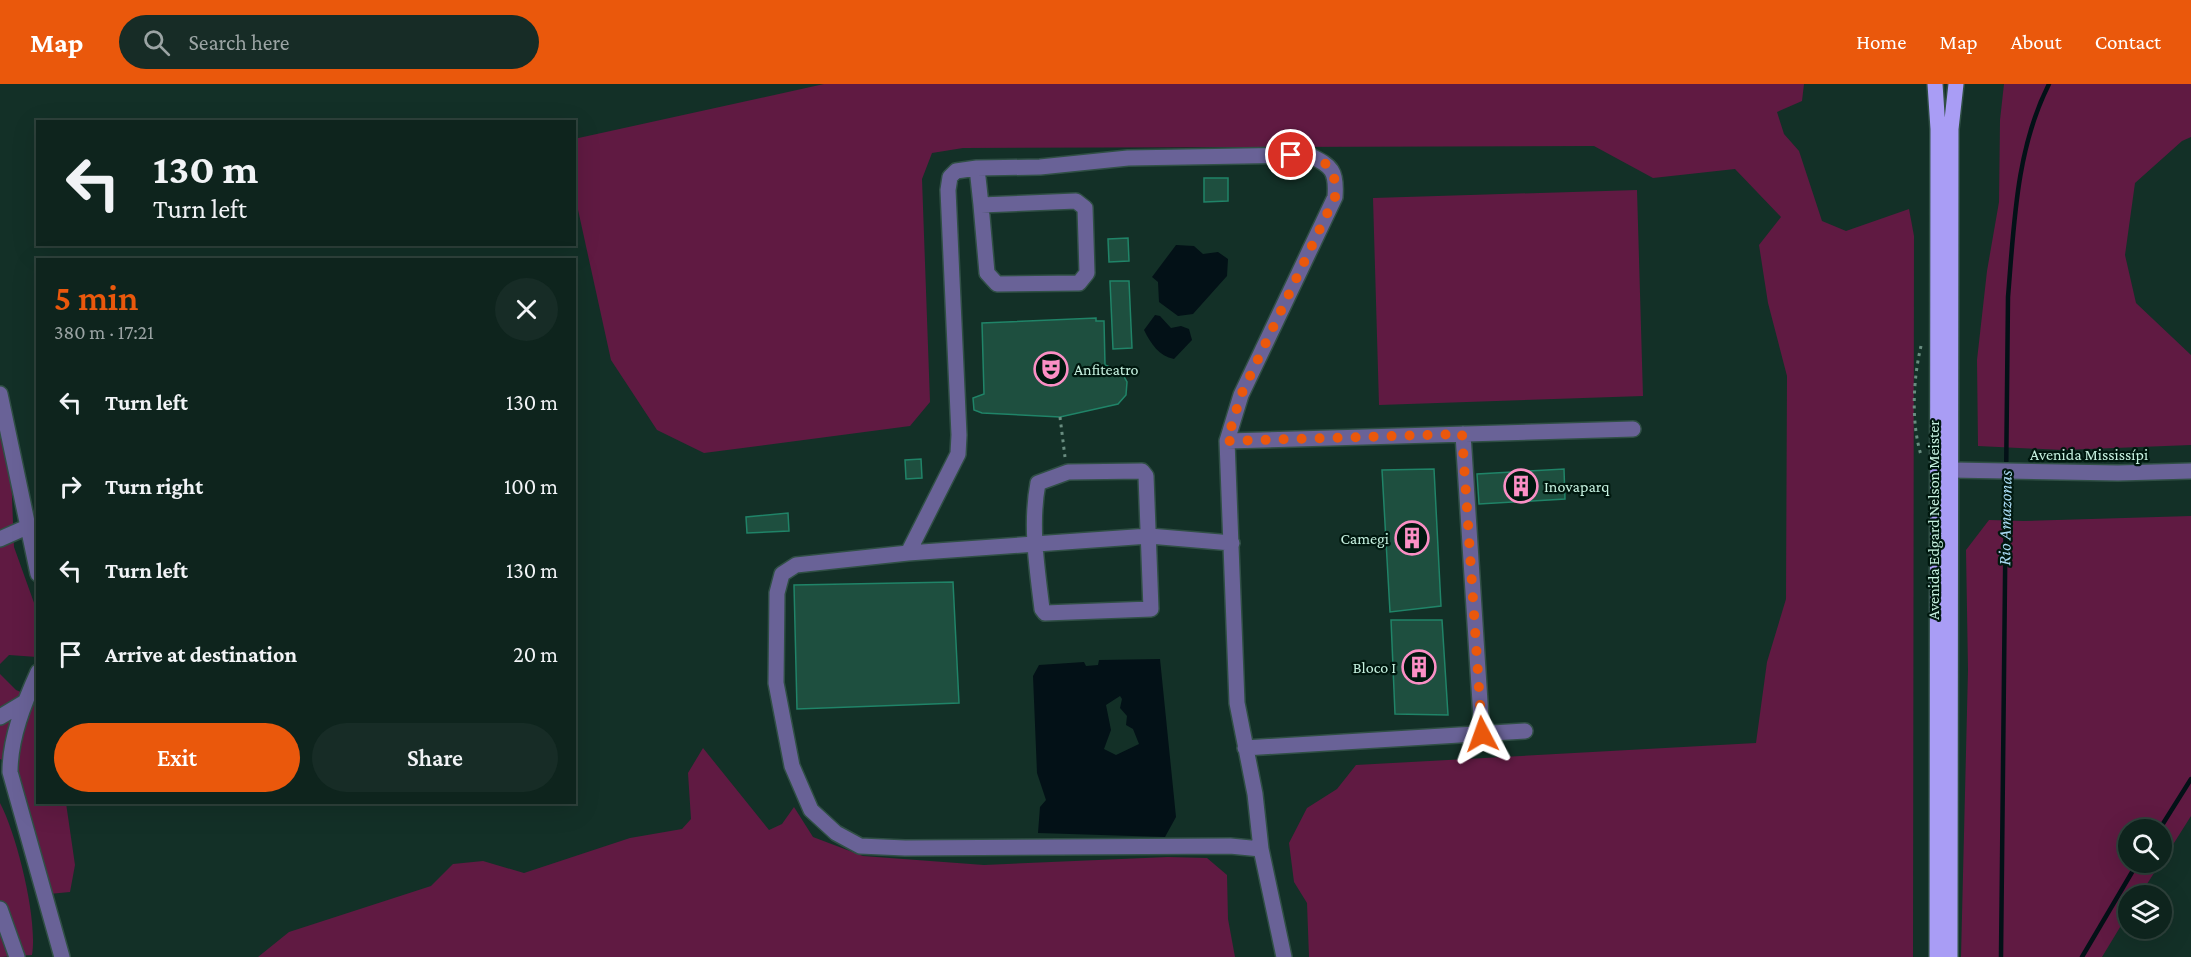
<!DOCTYPE html>
<meta charset="utf-8">
<style>
:root{--surface:#0e241d;--page:#172c26;--text:#f1f3f6;--muted:#9ba4a4;--line:#2e413b;--accent:#ea580c}
body{margin:0;font-family:"Crimson Pro",serif;background:var(--page);color:var(--text);height:100vh;display:flex;flex-direction:column;font-size:22px;white-space:nowrap}
*{box-sizing:border-box;margin:0}
p{font-size:20px;color:var(--muted)}
.icon{flex:none;width:33px;height:33px;fill:none;stroke:currentColor;stroke-width:2;stroke-linecap:round;stroke-linejoin:round}
.map{position:relative;flex:1;overflow:hidden}
.sheet{position:absolute;left:36px;top:174px;width:540px;height:546px;display:flex;flex-direction:column;background:var(--surface);border-radius:0px;box-shadow:0 6px 24px #0002,0 0 0 2px var(--line)}
.sheet>*{flex:none}
.banner{position:absolute;left:36px;top:36px;width:540px;height:126px;border-radius:0px;box-shadow:0 6px 24px #0002,0 0 0 2px var(--line);background:#0e241d;color:var(--text);overflow:hidden}
.tools{position:absolute;left:2118px;top:735px;display:grid;gap:12px}
.tools a{display:grid;place-items:center;width:54px;height:54px;border-radius:50%;background:var(--surface);box-shadow:0 6px 24px #0002,0 0 0 2px var(--line);font-size:30px}
.pin{position:absolute;display:grid;place-items:center;width:51px;height:51px;color:#fff;margin:-26px;border:3px solid #fff;border-radius:50%;box-shadow:0 2px 6px #0007}
.me{position:absolute;width:66px;margin:-33px;rotate:356deg;stroke-linejoin:round;filter:drop-shadow(0 0 4px #0008)}
.turn{display:flex;align-items:center;gap:21px;height:126px;padding:0 18px;font-size:27px}
.turn .icon{width:78px;height:78px;stroke-width:2.5}
.turn b{display:block;font-size:42px;line-height:51px}
.round{display:grid;place-items:center;flex:none;width:63px;height:63px;border-radius:32px;background:var(--page)}
.overview{display:flex;align-items:center;justify-content:space-between;height:102px;padding:0 18px}
h1{font-size:36px;font-weight:600;line-height:45px;color:var(--accent)}
.cta{display:flex;gap:12px;margin-top:auto;padding:12px 18px}
.cta a{flex:1;height:69px;border-radius:36px;background:var(--accent);color:#fff;font-size:24px;font-weight:600;line-height:69px;text-align:center}
.cta a+a{background:var(--page);color:var(--text)}
ul{padding:0;list-style:none}
li{display:flex;align-items:center;gap:18px;height:84px;padding:0 18px}
li div{flex:1}
li b{display:block;font-size:22px}
li em{font-style:normal}
header{display:flex;align-items:center;gap:36px;box-sizing:border-box;height:84px;padding:0 30px;background:var(--accent);color:#fff}
header strong{font-size:28px}
nav{display:flex;gap:33px;margin-inline-start:auto;font-size:21px}
.search{width:420px;height:54px;background:var(--page);display:flex;align-items:center;gap:15px;box-sizing:border-box;padding:0 21px;border-radius:33px;color:var(--muted);font-size:22px}
.map>svg:first-child{display:block}
</style>
<header>
<strong>Map</strong>
<div class="search"><svg class="icon" aria-label="search" viewBox="0 0 24 24"><circle cx="10" cy="10" r="6"/><path d="M15 15l6 6"/></svg>Search here</div>
<nav><a>Home</a><a>Map</a><a>About</a><a>Contact</a></nav>
</header>
<div class="map">
<svg width="2191" height="873" viewBox="0 0 2191 873">
<rect width="100%" height="100%" fill="#133027"/>
<!-- green -->
<path fill="#601a42" d="M824 0H1804L1802 17 1777 28 1784 50 1799 67 1822 137 1846 147 1909 125 1914 152 1913 873H1309L1307 819 1294 798 1289 759 1307 724 1337 705 1356 681 1756 659 1767 578 1786 515 1787 292 1768 219 1759 161 1781 133 1735 85 1653 94 1594 62 963 64 932 69 922 95 930 318 910 342 704 369 657 346 611 276 575 112 574 55Z
M2004 0H2191V53L2182 57 2135 99 2125 171 2136 219 2191 271V361L2063 366 1978 362 1977 276 1987 187 1999 118 2000 36Z
M1637 106 1643 312 1379 321 1373 114Z
M0 344 11 389 14 463 38 530 37 573 9 571 0 580Z
M2191 432V732L2162 778V746H2128V778H2161L2140 811 2128 812V830L2102 873H1961L1968 586 1966 466 1989 436 2024 437Z
M0 590 16 606 37 615 38 718 66 719 75 781 70 808 49 810 14 681 0 675Z
M703 664 769 746 782 740 794 723 813 753 863 772 984 781 1168 773 1207 774 1227 791 1228 835 1235 873H258L289 848 431 802 453 780 483 777 524 789 630 754 682 745 691 735 688 689Z
M0 719C17 751 38 836 32 871L0 873Z"/>
<!-- water -->
<path fill="#031117" fill-rule="evenodd" d="M1176 161 1194 162 1203 170 1218 168 1228 175 1227 192 1193 230 1178 232 1159 218 1158 198 1152 193Z
M1155 231 1160 232 1171 244 1181 242 1189 245 1192 256 1174 275C1159 272 1151 260 1144 246Z
M1160 575 1176 733 1165 753 1038 749 1040 723 1046 716 1037 689 1033 592 1039 581 1084 578 1086 582 1098 581 1099 576ZM1120 612 1122 615 1120 624 1127 632 1126 641 1133 645 1139 660 1116 671 1104 665 1111 646 1106 621Z"/>
<g fill="none" stroke-linecap="round" stroke-linejoin="round">
<!-- stream -->
<path stroke="#031117" stroke-width="4.5" d="M2159 746 2191 695
M2001 873 2008 213C2014 141 2016 65 2049 0
M2082 873 2138 778"/>
</g>
<!-- building -->
<path fill="#1e4f3f" stroke="#208468" stroke-width="1.5" d="M1204 94H1228V117L1204 118Z
M1128 154 1129 177 1109 178 1108 155Z
M1110 197H1129L1132 264 1113 265Z
M1096 234V237H1104L1105 281 1121 287 1127 298 1126 311 1118 320 1060 333 982 329 974 326 973 314 984 310 982 239Z
M921 375 922 394 906 395 905 376Z
M1434 385 1441 522 1390 528 1382 386Z
M1564 385 1565 415 1479 420 1477 390Z
M788 429 789 447 747 449 746 433Z
M953 498 959 619 797 625 794 501Z
M1391 536H1442L1448 631 1395 630Z"/>
<g fill="none" stroke-linecap="round" stroke-linejoin="round">
<defs>
<path id="minor" d="M1076 117 1085 124 1087 189 1079 199 997 200 987 189 981 121Z
M981 121 977 84 1040 83 1128 74 1309 71C1332 82 1337 87 1335 113L1241 311 1227 357 1237 619 1255 710 1261 765 1284 873
M0 310 38 490
M1463 350 1482 650
M1227 357 1633 345
M1952 386 2118 389 2191 387
M1142 387 1146 392 1151 525 1045 529 1042 525C1037 484 1030 441 1038 399L1068 388Z
M0 455 27 443
M1232 459 1149 452 908 469 796 481 782 490 777 509 776 599 792 682 811 726 836 749 860 762 905 764 1230 762 1261 765
M908 469 958 370 959 351 948 106 950 93 956 87 977 84
M38 588C24 619 10 654 10 688L62 873
M0 633 25 618
M1245 664 1525 647
M0 825 17 873"/>
<path id="major" d="M1935 0 1938 45 1937 873
M1950 873 1951 45 1956 0"/>
</defs>
<!-- minor casing -->
<use href="#minor" stroke="#304f45" stroke-width="18"/>
<!-- major casing -->
<use href="#major" stroke="#304f45" stroke-width="18"/>
<!-- path -->
<path stroke="#698d80" stroke-width="3" stroke-dasharray="3 4.5" stroke-linecap="butt" d="M1921 262C1913 296 1911 338 1921 371
M1060 333 1065 373"/>
<!-- minor -->
<use href="#minor" stroke="#696297" stroke-width="15"/>
<!-- major -->
<use href="#major" stroke="#a99df5" stroke-width="15"/>
</g>
<g fill="none" stroke-linecap="round" stroke-linejoin="round">
<!-- route -->
<path stroke="#ea580c" stroke-width="10" stroke-dasharray="0 18" d="M1291 71C1322 72 1338 80 1335 113L1241 311 1227 357 1462 350 1482 650"/>
</g>
<!-- icons -->
<defs>
<symbol id="theatre-ring" viewBox="-11 -11 22 22"><circle r="9.5" fill="#00180f" stroke="#fb8fc5" stroke-width="1.5"/><path d="M-5-5.5Q0-4 5-5.5V0Q5 5 0 6Q-5 5-5 0ZM-3.3-2.5H-1v1.5H-3.3ZM1-2.5H3.3v1.5H1ZM-2.8 1Q0 5.5 2.8 1Z" fill="#fb8fc5"/></symbol>
<symbol id="building-ring" viewBox="-11 -11 22 22"><circle r="9.5" fill="#00180f" stroke="#fb8fc5" stroke-width="1.5"/><path d="M-4-6H4V6H1V3H-1V6H-4ZM-2.5-4.3h1.7v1.8h-1.7ZM.8-4.3h1.7v1.8H.8ZM-2.5-1h1.7V.8h-1.7ZM.8-1h1.7V.8H.8Z" fill="#fb8fc5"/></symbol>
</defs>
<g fill-rule="evenodd">
<use href="#theatre-ring" x="1032" y="266" width="38" height="38"/>
<use href="#building-ring" x="1502" y="383" width="38" height="38"/>
<use href="#building-ring" x="1393" y="435" width="38" height="38"/>
<use href="#building-ring" x="1400" y="564" width="38" height="38"/>
</g>
<g text-anchor="middle" stroke-width="4.5" stroke-linejoin="round" paint-order="stroke">
<!-- poi labels -->
<g font-size="16" fill="#c6f1e0" stroke="#00180f" text-anchor="start">
<text x="1074" y="291">Anfiteatro</text>
<text x="1544" y="408">Inovaparq</text>
<text x="1389" y="460" text-anchor="end">Camegi</text>
<text x="1396" y="589" text-anchor="end">Bloco I</text>
</g>
<!-- street labels -->
<g font-size="16" fill="#c6f1e0" stroke="#00180f">
<text x="2089" y="376">Avenida Mississípi</text>
<text transform="translate(1933 436) rotate(-90)" y="6">Avenida Edgard Nelson Meister</text>
</g>
<!-- water labels -->
<g font-size="18" font-style="italic" fill="#a9daf3" stroke="#00180f">
<text transform="translate(2005 434) rotate(-89)" y="6">Rio Amazonas</text>
</g>
</g>
</svg>
<div class="tools">
<a><svg class="icon" aria-label="search" viewBox="0 0 24 24"><circle cx="10" cy="10" r="6"/><path d="M15 15l6 6"/></svg></a>
<a><svg class="icon" aria-label="layers" viewBox="0 0 24 24"><path d="M12 4l9 5-9 5-9-5zM3 14l9 5 9-5"/></svg></a>
</div>
<div class="pin" style="left:1291px;top:71px;background:#d93025"><svg class="icon" aria-label="arrive" viewBox="0 0 24 24"><path d="M6 21V4h12l-3 4 3 4H6"/></svg></div>
<svg class="me" style="left:1482px;top:650px" viewBox="-20 -20 40 40"><path d="M0-17L14 15 0 8-14 15z" fill="#ea580c" stroke="#fff" stroke-width="4"/></svg>
<div class="banner">
<div class="turn"><svg class="icon" aria-label="left" viewBox="0 0 24 24"><path d="M17 20v-9H6M10 6l-5 5 5 5"/></svg><div><b>130 m</b>Turn left</div></div>
</div>
<section class="sheet">
<div class="overview"><div><h1>5 min</h1><p>380 m · 17:21</p></div><a class="round"><svg class="icon" aria-label="close" viewBox="0 0 24 24"><path d="M6 6l12 12M18 6L6 18"/></svg></a></div>
<ul>
<li><svg class="icon" aria-label="left" viewBox="0 0 24 24"><path d="M17 20v-9H6M10 6l-5 5 5 5"/></svg><div><b>Turn left</b></div><em>130 m</em></li>
<li><svg class="icon" aria-label="right" viewBox="0 0 24 24"><path d="M7 20v-9h11M14 6l5 5-5 5"/></svg><div><b>Turn right</b></div><em>100 m</em></li>
<li><svg class="icon" aria-label="left" viewBox="0 0 24 24"><path d="M17 20v-9H6M10 6l-5 5 5 5"/></svg><div><b>Turn left</b></div><em>130 m</em></li>
<li><svg class="icon" aria-label="arrive" viewBox="0 0 24 24"><path d="M6 21V4h12l-3 4 3 4H6"/></svg><div><b>Arrive at destination</b></div><em>20 m</em></li>
</ul>
<div class="cta"><a>Exit</a><a>Share</a></div>
</section>
</div>
